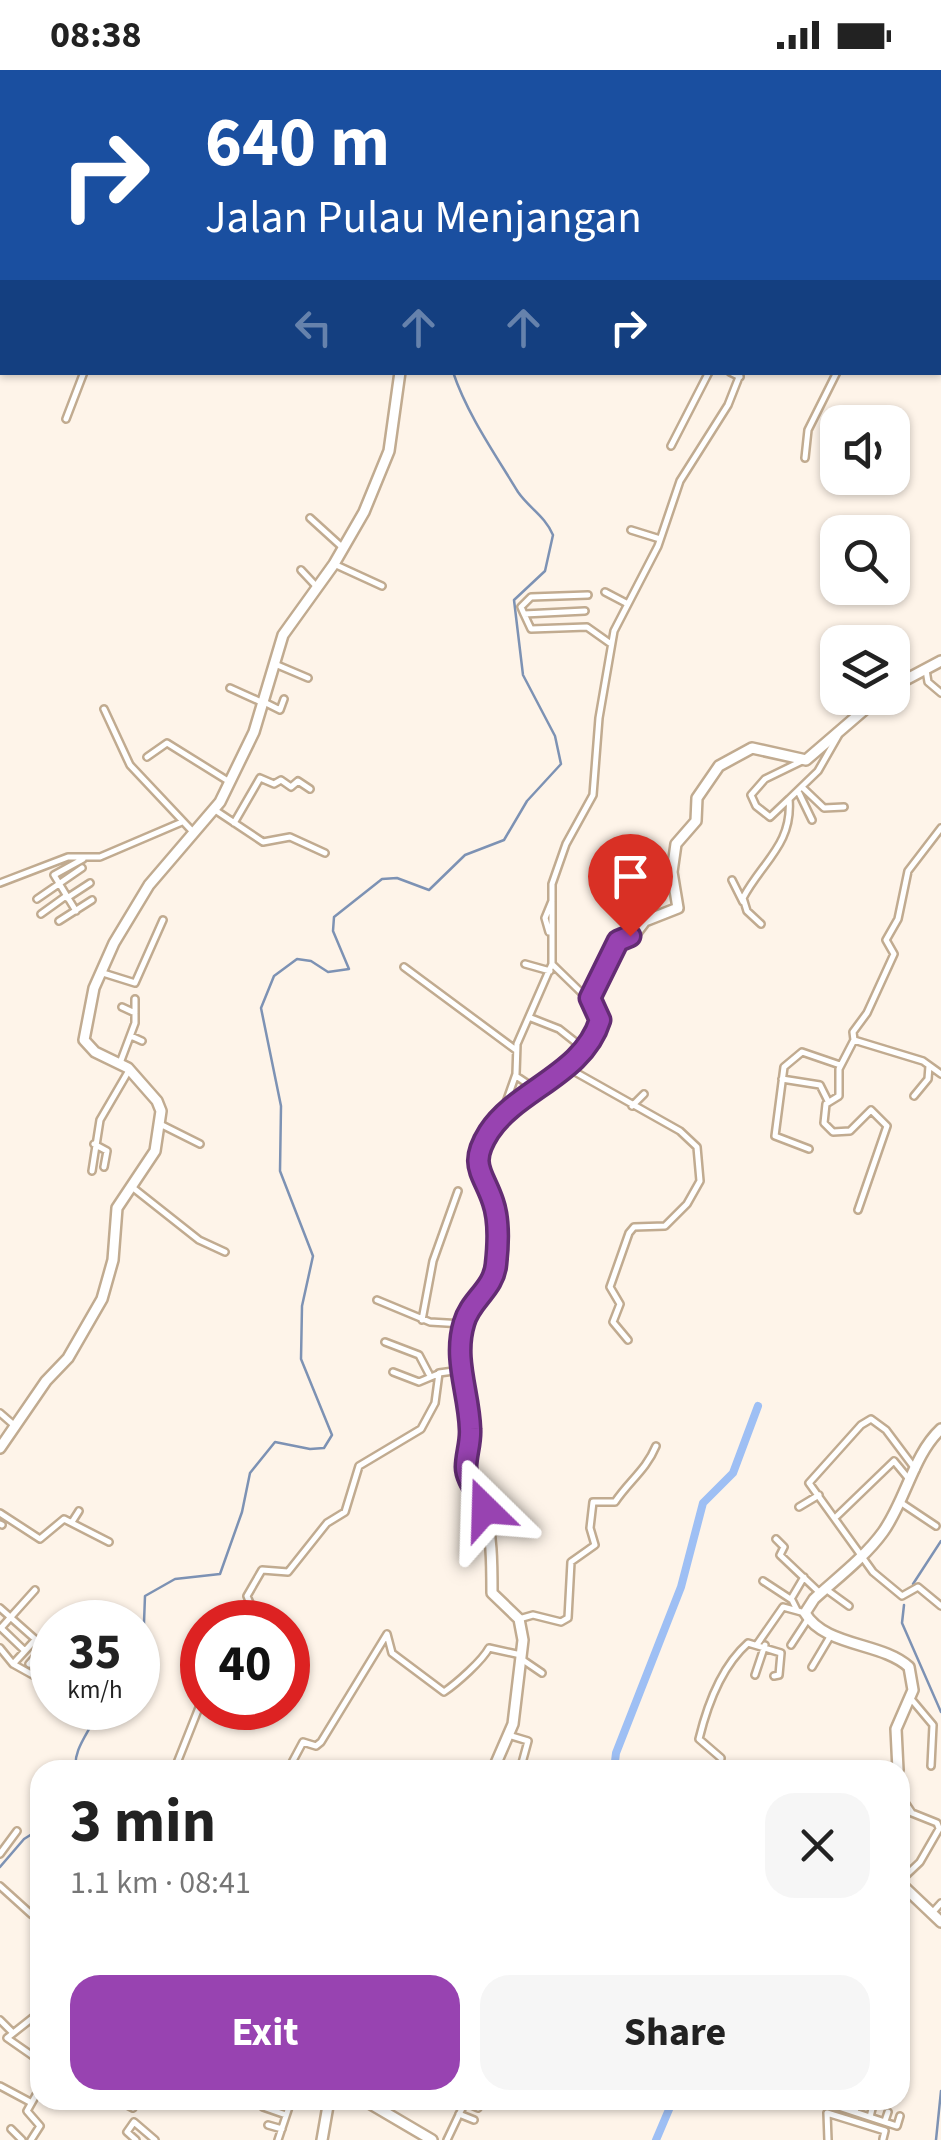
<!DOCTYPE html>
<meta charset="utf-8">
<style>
:root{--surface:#fff;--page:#f6f6f6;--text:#222;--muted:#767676;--accent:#9843b1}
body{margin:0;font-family:"Source Sans 3",sans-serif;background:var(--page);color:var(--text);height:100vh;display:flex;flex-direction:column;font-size:38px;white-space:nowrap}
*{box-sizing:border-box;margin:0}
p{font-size:32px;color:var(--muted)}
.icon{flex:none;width:55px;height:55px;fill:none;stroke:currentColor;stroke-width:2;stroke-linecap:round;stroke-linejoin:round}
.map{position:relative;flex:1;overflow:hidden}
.panel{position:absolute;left:30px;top:1690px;width:880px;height:350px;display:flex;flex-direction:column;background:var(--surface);border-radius:30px;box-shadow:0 2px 8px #0004}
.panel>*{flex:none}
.hud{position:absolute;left:0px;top:0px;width:942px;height:305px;box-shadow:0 2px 8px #0004;background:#1a4fa0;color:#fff;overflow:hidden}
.tools{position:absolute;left:820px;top:335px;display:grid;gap:20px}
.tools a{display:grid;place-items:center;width:90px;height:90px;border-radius:20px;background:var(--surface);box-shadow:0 2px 8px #0004;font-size:50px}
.speed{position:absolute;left:30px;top:1530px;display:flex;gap:20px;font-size:50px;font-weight:700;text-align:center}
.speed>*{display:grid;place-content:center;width:130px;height:130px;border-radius:50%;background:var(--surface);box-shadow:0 2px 8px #0004;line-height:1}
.speed small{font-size:25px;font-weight:400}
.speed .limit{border:15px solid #d22;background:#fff;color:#111}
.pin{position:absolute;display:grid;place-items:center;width:85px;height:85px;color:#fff;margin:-102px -42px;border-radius:50% 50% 50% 0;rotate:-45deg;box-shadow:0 0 10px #0007}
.pin .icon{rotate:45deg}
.me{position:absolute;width:110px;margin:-55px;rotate:338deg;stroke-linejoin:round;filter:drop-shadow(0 0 8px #0008)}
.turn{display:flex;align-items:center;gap:35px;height:210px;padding:0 40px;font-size:45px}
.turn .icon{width:130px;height:130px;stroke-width:2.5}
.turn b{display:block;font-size:70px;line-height:85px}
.lanes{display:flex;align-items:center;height:95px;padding:0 40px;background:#0003;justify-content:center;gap:50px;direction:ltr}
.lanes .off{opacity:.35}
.round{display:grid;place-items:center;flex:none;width:105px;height:105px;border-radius:30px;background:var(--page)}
.headline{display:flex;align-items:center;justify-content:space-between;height:170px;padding:0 40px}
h1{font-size:60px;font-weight:700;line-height:75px}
.primary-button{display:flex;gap:20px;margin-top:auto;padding:20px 40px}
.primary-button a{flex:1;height:115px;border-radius:30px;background:var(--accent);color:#fff;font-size:40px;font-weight:700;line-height:115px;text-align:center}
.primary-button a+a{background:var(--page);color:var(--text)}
.status{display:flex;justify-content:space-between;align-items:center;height:70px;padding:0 50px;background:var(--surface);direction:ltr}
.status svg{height:28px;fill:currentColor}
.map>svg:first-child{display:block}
</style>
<div class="status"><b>08:38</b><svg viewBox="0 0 49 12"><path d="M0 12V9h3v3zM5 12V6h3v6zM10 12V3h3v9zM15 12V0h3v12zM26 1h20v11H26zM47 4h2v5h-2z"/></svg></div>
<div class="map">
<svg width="941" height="2070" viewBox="0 0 941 2070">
<rect width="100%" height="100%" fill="#fef4e9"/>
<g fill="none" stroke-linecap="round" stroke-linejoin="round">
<!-- stream -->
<path stroke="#7d92b4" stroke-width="2.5" d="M445 2V0
M913 1514 941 1471
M904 1535 902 1553 941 1642
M138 1589 143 1579 145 1526 175 1509 220 1504 242 1442 250 1403 275 1372 310 1379 324 1378 332 1365 301 1289 302 1236 313 1186 280 1101 281 1036 261 938 274 906 297 889 311 891 328 902 349 899 333 861 334 847 382 809 397 808 429 820 465 785 504 770 527 731 561 694 555 666 523 605 514 530 545 501 553 465C545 446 529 438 518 422 495 384 467 344 453 302
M76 1700C72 1678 92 1660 99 1638
M0 1797 24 1769 40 1759
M936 2070 941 2021"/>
<!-- river -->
<path stroke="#9ebff4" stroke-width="8" d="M614 1700 616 1683 681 1517 703 1433 733 1403 758 1336
M656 2070 673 2030"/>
<defs>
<path id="street" d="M37 0 43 2
M748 0 749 2
M180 2 183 0
M940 47 941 46
M730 302 740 307
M66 349 84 302
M671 376 709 302
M805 388 808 360 837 302
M310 448 343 478
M631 460 660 469
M334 494 382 516
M301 500 316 516
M605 522 626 533
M585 541 524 544 531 559 587 557 611 574
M524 544 521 537 531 527 588 525
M275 594 308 608
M926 600 928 612 941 623
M230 618 261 632
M264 632 280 640 284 629
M104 639 130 695 194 763
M147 687 167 673 228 711
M802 717 824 738 844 737
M798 721 812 750
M789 729 770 747 756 736 751 725 765 709 802 691
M215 740 263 772 290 767 325 783
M234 753 260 708 274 714 281 710 291 717 298 711 310 719
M732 810 743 832
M0 813 68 787H100L182 752
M67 828 90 813
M37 829 82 798
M76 841 54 805 83 789
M41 844 66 826
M59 851 92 830
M761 854 747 841 743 828C762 792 793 774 789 729L818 701 838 666
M549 862 545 848 552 831
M525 894 550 901
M552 894 589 930
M404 897 516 980
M103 903 135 913 163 850
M122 937 135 943
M531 948 559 959 583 978
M131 966 142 971
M854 970 923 991 941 1004
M120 993 135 953V929
M568 998 680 1061 697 1077 700 1111 687 1134 665 1156 634 1157 629 1163 610 1217 620 1234 613 1252 628 1270
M516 1006 534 1018
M782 1009 820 1015 828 1031
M914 1026 928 1009 929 996
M632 1036 644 1024
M503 1041 516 1004 517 974 552 894V814L566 774 593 725 599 648 614 561 658 476 680 411 728 335 741 302
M160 1054 200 1074
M94 1074 107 1081 104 1097
M809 1079 775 1066 784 997 802 982 840 995
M92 1101 100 1050 128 1002
M132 1117 199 1170 225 1182
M858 1140 887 1056 871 1040 850 1061 833 1062 824 1053 826 1034 839 1026V999L854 970 853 962 867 943 894 884 886 870 898 849 908 801 941 758
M377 1230 430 1252 463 1254
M422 1250 433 1191 458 1121
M385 1272 419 1285 429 1304
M393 1302 419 1312 438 1304
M0 1343 15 1356
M916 1400 886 1360 871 1349 861 1355 809 1413 873 1502 902 1526 918 1517 941 1536
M900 1432 936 1456
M799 1437 819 1425
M0 1443 40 1469 64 1449 109 1472
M837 1446 894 1391 908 1408
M72 1452 79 1441
M0 1454 2 1455
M776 1469 784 1477 780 1485 820 1523
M763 1511 792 1530 797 1540
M827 1520 849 1536
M791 1529 804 1507
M0 1538 44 1577 29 1594
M519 1549 533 1545 561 1552 568 1548 571 1492 595 1475 590 1458 593 1432H615C629 1411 646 1400 656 1376
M244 1552 255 1545 247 1526 262 1500 288 1502 327 1453 345 1442 359 1396 421 1359 435 1333 439 1303 461 1300
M35 1570 13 1594 40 1609
M758 1573 783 1537 805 1543
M791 1575 808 1549
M0 1578 13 1594
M25 1581 1 1558 35 1520
M520 1588 542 1603
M812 1597 831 1565
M40 1601 52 1587
M755 1605 765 1575
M912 1630 933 1655 931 1696
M508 1665 528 1671 522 1693
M181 1700 177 1693 202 1630
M288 1700 303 1672 316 1676 321 1672 387 1564 392 1583 444 1622C457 1613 482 1591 489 1578L521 1585
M719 1700 721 1688 699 1669C707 1636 722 1596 748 1573L781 1583 779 1605 774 1606
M900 1725 912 1743 937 1753 939 1758
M0 1784 17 1761
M900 1811 920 1792 939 1759
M0 1816 31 1844
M40 1835 31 1844 40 1850
M932 1843 941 1833
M40 1942 7 1968 40 1991
M0 1950 12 1962
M0 2016 30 2032
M118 2030 133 2038
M460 2030 478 2038
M827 2033 897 2056 900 2046
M263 2037 286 2045
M855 2042 859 2030
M827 2043 885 2061 883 2069
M827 2043 828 2070
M459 2044 474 2050
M870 2047 873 2035
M885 2051 888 2042
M268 2055 282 2059
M11 2059 22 2070
M31 2070 40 2056 27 2041 40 2018
M136 2070 127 2062 134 2052 155 2070
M278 2070 289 2037
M447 2070 466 2030"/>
<path id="secondary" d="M225 0V2
M892 617 941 591
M0 1378 46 1311 68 1288 102 1229 113 1190 117 1138 155 1081 161 1041 157 1031 128 998 95 982 84 970 94 918 114 873 149 815 220 732 254 662 283 565 334 494 364 442 389 381 400 302
M493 1700 513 1654 523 1570 519 1549 492 1523C492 1493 492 1463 483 1433 479 1422 467 1411 466 1399 465 1388 470 1374 470 1362 470 1334 458 1307 460 1279 462 1237 497 1223 496 1183 496 1168 498 1151 495 1137 489 1111 469 1106 483 1074 506 1021 581 1009 600 950L590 928 618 871 635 864 645 851 678 838 672 802 676 774 696 751 697 728 719 696 752 678 806 690 878 628
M898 1700 896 1659 913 1620 909 1597C882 1572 825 1577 805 1543L814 1529C836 1509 865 1487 883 1462 906 1430 913 1385 941 1359
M900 1813 941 1852
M364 2030 432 2070
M322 2070 329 2030"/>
</defs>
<!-- street casing -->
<use href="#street" stroke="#c1ab90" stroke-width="10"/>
<!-- secondary casing -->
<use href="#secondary" stroke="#c1ab90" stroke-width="14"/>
<!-- street -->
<use href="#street" stroke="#fff" stroke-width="5"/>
<!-- secondary -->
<use href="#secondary" stroke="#fff" stroke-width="9"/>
</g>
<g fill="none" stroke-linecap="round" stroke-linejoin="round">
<defs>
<path id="route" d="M485 1439C481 1426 466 1411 466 1397 466 1385 471 1372 470 1359 469 1323 453 1289 464 1253 470 1230 494 1219 496 1194 498 1176 499 1149 493 1132 483 1102 468 1095 489 1062 517 1019 583 1005 600 950L590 928 618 871 630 866"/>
</defs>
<!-- route casing -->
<use href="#route" stroke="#632c73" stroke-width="25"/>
<!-- route -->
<use href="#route" stroke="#9843b1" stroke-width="18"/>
</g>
</svg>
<div class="tools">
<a><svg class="icon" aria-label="sound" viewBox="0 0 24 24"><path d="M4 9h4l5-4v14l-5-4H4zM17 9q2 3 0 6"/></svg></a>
<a><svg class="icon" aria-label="search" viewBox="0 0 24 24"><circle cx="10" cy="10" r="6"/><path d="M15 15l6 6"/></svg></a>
<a><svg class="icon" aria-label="layers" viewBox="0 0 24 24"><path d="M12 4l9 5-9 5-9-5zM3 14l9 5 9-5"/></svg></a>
</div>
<div class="speed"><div>35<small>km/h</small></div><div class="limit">40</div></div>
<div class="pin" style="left:630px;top:866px;background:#d93025"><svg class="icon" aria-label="arrive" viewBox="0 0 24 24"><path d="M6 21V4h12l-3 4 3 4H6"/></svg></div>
<svg class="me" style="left:485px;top:1439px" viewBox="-20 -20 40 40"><path d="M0-17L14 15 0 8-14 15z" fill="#9843b1" stroke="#fff" stroke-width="4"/></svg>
<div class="hud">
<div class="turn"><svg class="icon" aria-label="right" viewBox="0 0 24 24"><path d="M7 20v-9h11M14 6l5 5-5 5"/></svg><div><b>640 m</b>Jalan Pulau Menjangan</div></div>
<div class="lanes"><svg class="icon off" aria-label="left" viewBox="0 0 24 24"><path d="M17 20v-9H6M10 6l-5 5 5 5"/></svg><svg class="icon off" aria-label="ahead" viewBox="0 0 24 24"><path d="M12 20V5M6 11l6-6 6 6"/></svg><svg class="icon off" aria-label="ahead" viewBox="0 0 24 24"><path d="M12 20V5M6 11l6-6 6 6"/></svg><svg class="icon" aria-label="right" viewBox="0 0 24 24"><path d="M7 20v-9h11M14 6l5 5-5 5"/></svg></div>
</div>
<section class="panel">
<div class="headline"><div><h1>3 min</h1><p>1.1 km · 08:41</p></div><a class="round"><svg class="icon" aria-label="close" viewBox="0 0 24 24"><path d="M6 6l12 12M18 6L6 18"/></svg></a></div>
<div class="primary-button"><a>Exit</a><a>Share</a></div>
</section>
</div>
